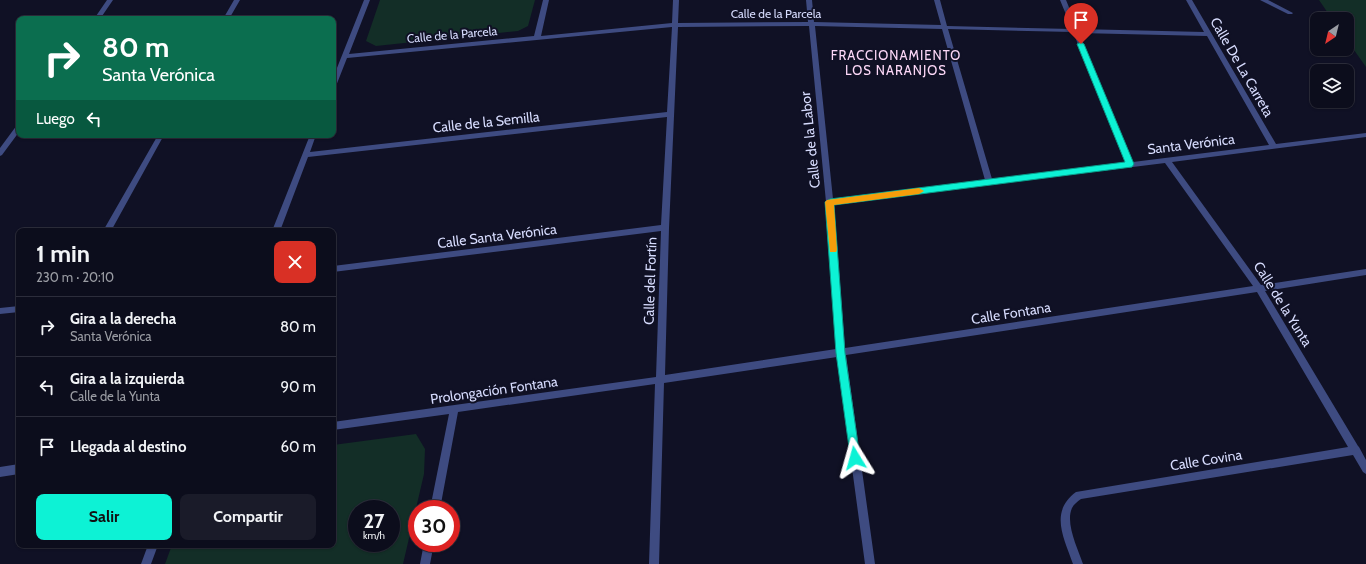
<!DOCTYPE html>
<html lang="es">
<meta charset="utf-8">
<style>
:root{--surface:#0c0d1c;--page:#1a1b29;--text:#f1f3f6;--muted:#9a9ca3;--line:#2c2d3b;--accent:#0df2d5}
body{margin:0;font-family:Cabin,sans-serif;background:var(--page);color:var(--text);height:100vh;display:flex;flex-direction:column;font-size:15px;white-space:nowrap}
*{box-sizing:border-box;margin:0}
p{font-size:13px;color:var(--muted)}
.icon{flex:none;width:22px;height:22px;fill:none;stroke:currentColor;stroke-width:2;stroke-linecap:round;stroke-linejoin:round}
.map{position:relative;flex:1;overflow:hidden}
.side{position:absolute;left:16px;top:228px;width:320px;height:320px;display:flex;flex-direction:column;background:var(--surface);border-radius:8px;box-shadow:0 1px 3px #0004,0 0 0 1px var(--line)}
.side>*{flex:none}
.top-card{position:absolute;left:16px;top:16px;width:320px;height:122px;border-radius:8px;box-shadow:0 1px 3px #0004,0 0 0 1px var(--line);background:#0b6e4f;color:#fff;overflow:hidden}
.needle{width:26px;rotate:215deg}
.buttons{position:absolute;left:1310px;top:12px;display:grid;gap:8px}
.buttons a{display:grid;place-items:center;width:44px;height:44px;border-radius:8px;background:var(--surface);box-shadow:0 1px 3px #0004,0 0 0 1px var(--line);font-size:20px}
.speed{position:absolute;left:348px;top:500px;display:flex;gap:8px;font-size:20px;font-weight:700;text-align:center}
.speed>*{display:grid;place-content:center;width:52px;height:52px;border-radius:50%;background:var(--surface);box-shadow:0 1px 3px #0004,0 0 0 1px var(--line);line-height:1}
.speed small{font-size:10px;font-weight:400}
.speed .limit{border:6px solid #d22;background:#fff;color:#111}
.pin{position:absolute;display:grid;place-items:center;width:34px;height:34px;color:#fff;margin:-41px -17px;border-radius:50% 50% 50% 0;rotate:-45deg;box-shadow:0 0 4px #0007}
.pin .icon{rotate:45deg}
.me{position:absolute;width:44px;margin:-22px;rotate:352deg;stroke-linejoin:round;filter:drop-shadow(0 0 3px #0008)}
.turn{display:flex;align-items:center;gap:14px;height:84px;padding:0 20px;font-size:18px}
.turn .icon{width:52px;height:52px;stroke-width:2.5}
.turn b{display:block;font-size:28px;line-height:34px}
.then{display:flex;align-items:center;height:38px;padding:0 20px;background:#0003;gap:8px;font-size:15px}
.round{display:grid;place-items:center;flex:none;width:42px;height:42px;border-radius:8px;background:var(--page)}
.overview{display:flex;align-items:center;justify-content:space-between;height:68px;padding:0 20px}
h1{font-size:24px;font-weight:800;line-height:30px}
.action{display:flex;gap:8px;margin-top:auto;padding:8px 20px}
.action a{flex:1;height:46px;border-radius:8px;background:var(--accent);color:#111;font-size:16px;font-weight:800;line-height:46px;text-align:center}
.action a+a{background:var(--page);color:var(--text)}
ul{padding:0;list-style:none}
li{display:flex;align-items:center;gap:12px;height:60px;padding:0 20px;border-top:1px solid var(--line)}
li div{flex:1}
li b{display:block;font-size:15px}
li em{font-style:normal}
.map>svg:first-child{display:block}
</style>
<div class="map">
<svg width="1366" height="564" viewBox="0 0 1366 564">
<rect width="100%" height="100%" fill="#101125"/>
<!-- green -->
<path fill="#132e27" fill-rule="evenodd" d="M380 0H535L528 26 518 31 376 46 366 41Z
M1319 0H1366V67L1347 40V19H1332Z
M416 434 425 449 424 474 403 564H165L172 545H333V445ZM357 509H391V543H357Z"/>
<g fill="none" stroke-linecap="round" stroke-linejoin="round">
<!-- minor -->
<path fill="#3e4b81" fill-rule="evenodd" d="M107 0H113L100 19H94Z
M234 0H240L229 19H223Z
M364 0H370L349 54 534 36 543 0H549L541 36 672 23 673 0H679L678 23 808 22 806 0H812L814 22 941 25 934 0H940L947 26 1072 29 1060 0H1066L1078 29 1204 32 1186 0H1192L1276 144 1366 133V137L1172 162 1261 285 1366 269V275L1265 291 1358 446 1359 447 1366 460V474L1363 472 1353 455 1081 499C1077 502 1074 504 1072 508 1065 523 1078 549 1083 564H1073C1064 538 1049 512 1076 492L1348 447 1257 292 846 355 875 564H865L837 357 664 383 659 564H649L655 384 458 412 440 509H430L449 414 333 430V422L656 377 661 231 333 272V266L661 225 667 117 308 157 280 231H272L310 135H316L310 152 667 112 672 27 347 58 336 86 333 88V78ZM809 26 826 202 836 349 665 375 669 228 678 27ZM815 26 942 29 985 180 833 199ZM948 29 1073 32 1126 162 992 179ZM1079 33 1207 36 1269 145 1133 162ZM1165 163 1253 286 845 348 834 204Z
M1260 0H1268L1293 13 1292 14H1288Z
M17 125H19V132L2 155 0 156V148Z
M158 135H164L111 231H103Z
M19 306V312L0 314V308Z
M19 464V474L0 477V467Z
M424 543H434L430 564H420Z
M148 545H158L151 564H141Z"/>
</g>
<!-- route -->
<path fill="#0df2d5" stroke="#089d8a" d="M1081 42 1084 44 1134 164 1132 167 834 205 845 353 860 458 859 462 855 463 851 462 836 353 825 202 830 199 1125 162 1077 44Z"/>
<!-- slow -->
<path fill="#f59e0b" d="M919 188 924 191 919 194 834 205 837 250 836 252H830L825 202 827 200Z"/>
<g text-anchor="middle" stroke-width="4" stroke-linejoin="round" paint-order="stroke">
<!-- far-street labels -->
<g font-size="12" fill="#d6dbfd" stroke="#101125">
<text x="776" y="18">Calle de la Parcela</text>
<text transform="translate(452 35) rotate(-5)" y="4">Calle de la Parcela</text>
</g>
<!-- far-neighbourhood labels -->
<g font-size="13" letter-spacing="1" fill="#fdd8f8" stroke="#101125">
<text x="896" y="60">FRACCIONAMIENTO<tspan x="896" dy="15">LOS NARANJOS</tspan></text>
</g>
<!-- street labels -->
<g font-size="14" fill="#d6dbfd" stroke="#101125">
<text transform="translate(1242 67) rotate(60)" y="5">Calle De La Carreta</text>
<text transform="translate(486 122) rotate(-6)" y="5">Calle de la Semilla</text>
<text transform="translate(810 140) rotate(-96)" y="5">Calle de la Labor</text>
<text transform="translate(1191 144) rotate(-7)" y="5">Santa Verónica</text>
<text transform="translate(497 236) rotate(-7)" y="5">Calle Santa Verónica</text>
<text transform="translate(650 281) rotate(-88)" y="5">Calle del Fortín</text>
<text transform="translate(1283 304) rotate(58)" y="5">Calle de la Yunta</text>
<text transform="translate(1011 313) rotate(-9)" y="5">Calle Fontana</text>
<text transform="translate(494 390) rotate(-8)" y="5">Prolongación Fontana</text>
<text transform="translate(1206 460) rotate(-9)" y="5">Calle Covina</text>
</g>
</g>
</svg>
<div class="buttons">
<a><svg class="needle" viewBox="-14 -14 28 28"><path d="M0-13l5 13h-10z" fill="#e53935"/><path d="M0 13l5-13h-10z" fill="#9a9ca3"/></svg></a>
<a><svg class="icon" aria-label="layers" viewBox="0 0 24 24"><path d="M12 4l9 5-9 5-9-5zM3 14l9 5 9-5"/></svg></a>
</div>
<div class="speed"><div>27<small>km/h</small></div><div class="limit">30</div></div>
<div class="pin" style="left:1081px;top:44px;background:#d93025"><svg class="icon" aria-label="arrive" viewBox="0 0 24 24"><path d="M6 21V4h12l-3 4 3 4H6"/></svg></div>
<svg class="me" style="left:855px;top:458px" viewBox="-20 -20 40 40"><path d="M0-17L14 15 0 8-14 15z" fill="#0df2d5" stroke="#fff" stroke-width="4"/></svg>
<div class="top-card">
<div class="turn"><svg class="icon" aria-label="right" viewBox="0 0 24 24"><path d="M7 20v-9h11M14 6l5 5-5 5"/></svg><div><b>80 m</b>Santa Verónica</div></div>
<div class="then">Luego<svg class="icon" aria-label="left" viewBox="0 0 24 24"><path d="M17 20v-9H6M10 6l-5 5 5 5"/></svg></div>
</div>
<section class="side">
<div class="overview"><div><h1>1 min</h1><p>230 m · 20:10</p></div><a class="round" style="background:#d93025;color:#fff"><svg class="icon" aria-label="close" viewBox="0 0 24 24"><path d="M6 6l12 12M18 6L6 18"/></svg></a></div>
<ul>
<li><svg class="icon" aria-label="right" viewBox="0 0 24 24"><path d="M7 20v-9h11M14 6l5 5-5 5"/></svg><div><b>Gira a la derecha</b><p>Santa Verónica</p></div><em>80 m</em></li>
<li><svg class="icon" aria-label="left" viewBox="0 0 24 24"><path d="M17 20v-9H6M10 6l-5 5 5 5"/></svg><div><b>Gira a la izquierda</b><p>Calle de la Yunta</p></div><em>90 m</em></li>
<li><svg class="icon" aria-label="arrive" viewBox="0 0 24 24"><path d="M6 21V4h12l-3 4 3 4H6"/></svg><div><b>Llegada al destino</b></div><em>60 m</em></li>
</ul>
<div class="action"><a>Salir</a><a>Compartir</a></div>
</section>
</div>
